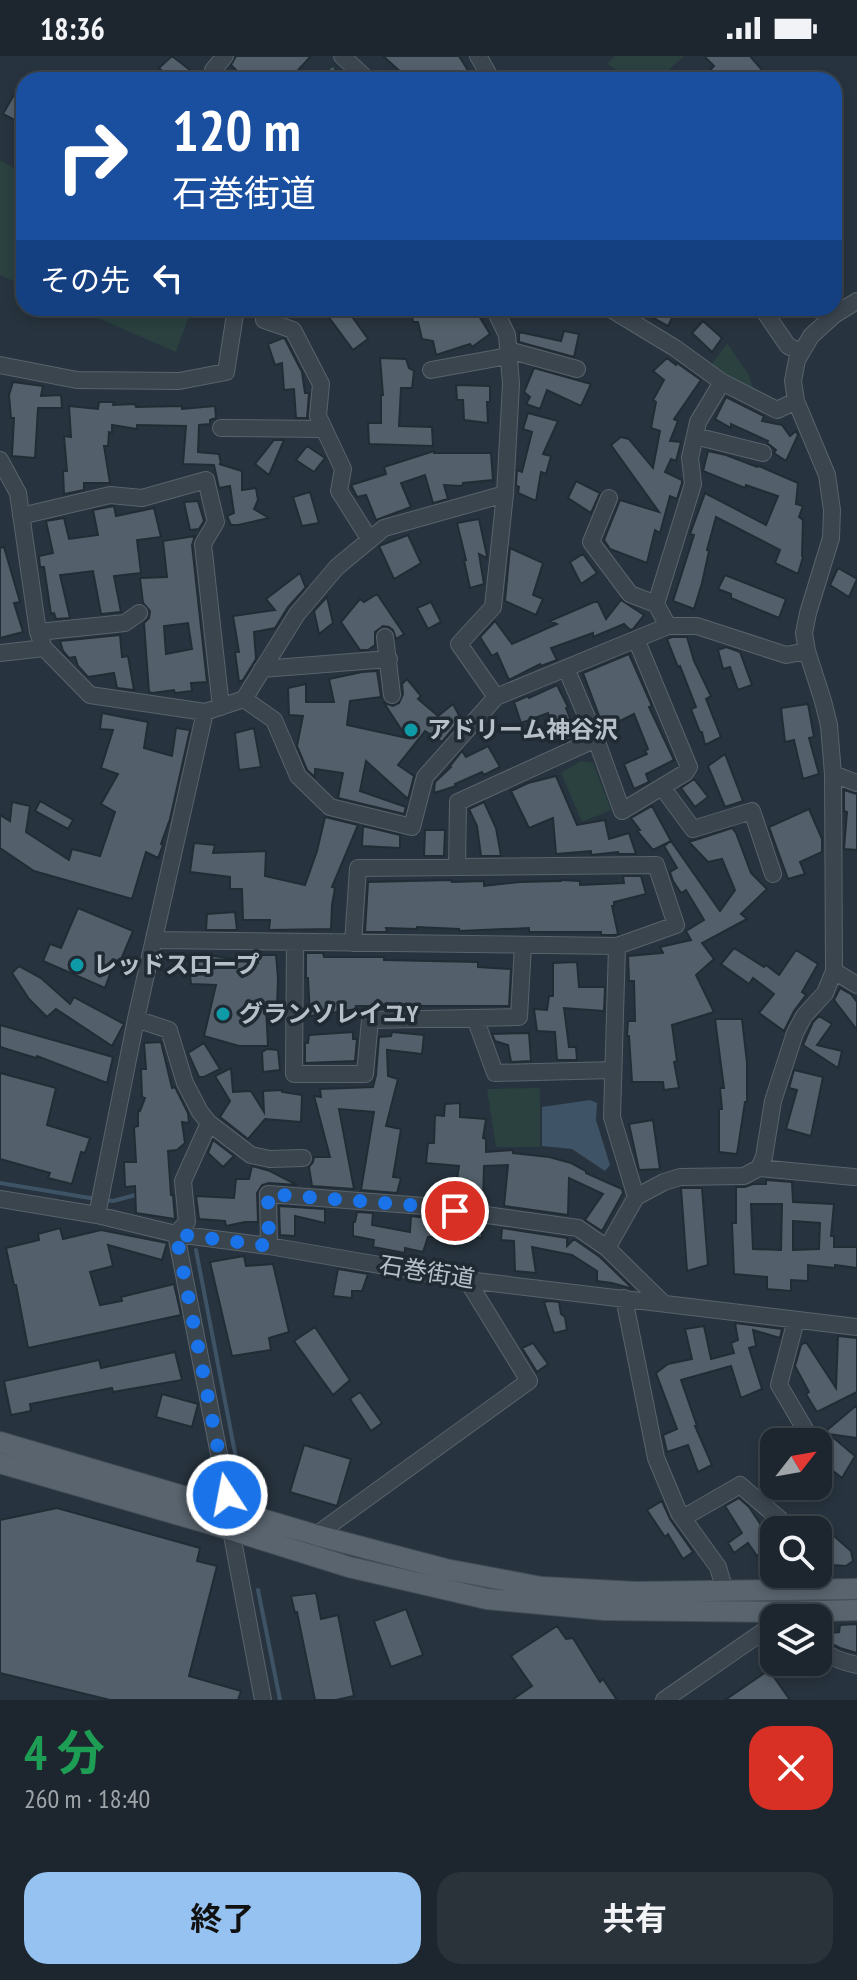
<!DOCTYPE html>
<html lang="ja">
<meta charset="utf-8">
<style>
:root{--surface:#1d262e;--page:#2a323a;--text:#f1f3f6;--muted:#a0a5aa;--line:#3b434a;--accent:#95c2f0}
body{margin:0;font-family:"PT Sans Narrow","Noto Sans JP",sans-serif;background:var(--page);color:var(--text);height:100vh;display:flex;flex-direction:column;font-size:30px;white-space:nowrap}
*{box-sizing:border-box;margin:0}
p{font-size:26px;color:var(--muted)}
.icon{flex:none;width:44px;height:44px;fill:none;stroke:currentColor;stroke-width:2;stroke-linecap:round;stroke-linejoin:round}
.map{position:relative;height:1644px;overflow:hidden}
.details{display:flex;flex-direction:column;background:var(--surface);flex:1}
.details>*{flex:none}
.banner{position:absolute;left:16px;top:16px;width:826px;height:244px;border-radius:24px;box-shadow:0 4px 12px #0003,0 0 0 2px var(--line);background:#1a4fa0;color:#fff;overflow:hidden}
.needle{width:52px;rotate:59deg}
.buttons{position:absolute;left:760px;top:1372px;display:grid;gap:16px}
.buttons a{display:grid;place-items:center;width:72px;height:72px;border-radius:16px;background:var(--surface);box-shadow:0 4px 12px #0003,0 0 0 2px var(--line);font-size:40px}
.pin{position:absolute;display:grid;place-items:center;width:68px;height:68px;color:#fff;margin:-34px;border:4px solid #fff;border-radius:50%;box-shadow:0 2px 8px #0007}
.me{position:absolute;width:88px;margin:-44px;rotate:349deg;stroke-linejoin:round;filter:drop-shadow(0 0 6px #0008)}
.turn{display:flex;align-items:center;gap:28px;height:168px;padding:0 24px;font-size:36px}
.turn .icon{width:104px;height:104px;stroke-width:2.5}
.turn b{display:block;font-size:56px;line-height:68px}
.then{display:flex;align-items:center;height:76px;padding:0 24px;background:#0003;gap:16px;font-size:30px}
.round{display:grid;place-items:center;flex:none;width:84px;height:84px;border-radius:24px;background:var(--page)}
.headline{display:flex;align-items:center;justify-content:space-between;height:136px;padding:0 24px}
h1{font-size:48px;font-weight:700;line-height:60px;color:#1e9e55}
.primary-button{display:flex;gap:16px;margin-top:auto;padding:16px 24px}
.primary-button a{flex:1;height:92px;border-radius:24px;background:var(--accent);color:#111;font-size:32px;font-weight:700;line-height:92px;text-align:center}
.primary-button a+a{background:var(--page);color:var(--text)}
.status{display:flex;justify-content:space-between;align-items:center;height:56px;padding:0 40px;background:var(--surface);direction:ltr}
.status svg{height:22px;fill:currentColor}
.map>svg:first-child{display:block}
</style>
<div class="status"><b>18:36</b><svg viewBox="0 0 49 12"><path d="M0 12V9h3v3zM5 12V6h3v6zM10 12V3h3v9zM15 12V0h3v12zM26 1h20v11H26zM47 4h2v5h-2z"/></svg></div>
<div class="map">
<svg width="857" height="1644" viewBox="0 0 857 1644">
<rect width="100%" height="100%" fill="#27333e"/>
<!-- green -->
<path fill="#2a4140" d="M615 0H684L658 24H632L607 8Z
M0 104 24 118V230L0 219Z
M75 252H192L176 296Z
M727 287 749 319 754 335 751 337 711 309Z
M581 705 593 707 611 754 582 766 561 717Z
M540 1032V1091H496L487 1033Z"/>
<!-- water -->
<path fill="#3e5365" d="M590 1044 597 1047 596 1064 610 1109 605 1115 572 1093 542 1090V1051Z"/>
<g fill="none" stroke-linecap="round" stroke-linejoin="round">
<!-- stream -->
<path stroke="#3e5365" stroke-width="4" d="M0 1127 96 1143
M105 1144 113 1145 139 1138
M196 1194 240 1423
M258 1534 280 1644"/>
</g>
<!-- building -->
<path fill="#53606b" stroke="#222c35" stroke-width="2" fill-rule="evenodd" d="M172 0 190 14 188 16 198 24H171L159 12Z
M236 0H311L289 24H246L231 9Z
M383 0H459L474 24H397L403 18Z
M704 0H750L762 14 759 17 763 24H701L714 10Z
M24 21V69L3 58Z
M322 252H346L368 283 353 294Z
M411 252H474L490 278 472 291 470 288 436 299 433 285 422 283 418 266H413Z
M636 252H668L675 256 668 270Z
M703 265 722 282 712 296 692 277Z
M564 275 579 278 574 301 519 286V276L561 285Z
M283 282 285 283 302 316 305 337H309L307 362H296L294 333 284 334 282 307 275 309 268 288Z
M380 302 406 303 409 312 414 315 412 332H401L399 370 432 371 433 390 369 388 368 367H381V339H383Z
M667 302 676 309 677 307 701 324 674 363 678 365 670 385 681 386 676 405 671 403 665 416 682 424V427L677 443 670 440 660 477 655 474 647 507 610 493 604 484 620 444 659 456 611 389 621 381 629 383 653 412 660 375 651 372 656 346 653 344 664 324 653 315Z
M534 312 591 328 581 350 547 334 540 353 526 348 530 341 524 336Z
M13 326 43 330 41 340 61 339 62 352H38L35 402 12 400 14 362H11L9 339Z
M456 329 490 330V346H487L488 367 464 364 463 344H457Z
M726 341 764 360 762 365 782 369 790 380 796 375 798 379 786 405 774 397 776 394 767 387 768 385 731 368V372L715 363Z
M99 346H114L113 349 135 348 136 351 182 350V353L215 350 216 362 210 364V368L199 369 198 396 219 398 221 408H219L242 415V434L256 432 258 444 254 453 269 462 238 469H231L227 460 234 457 230 430 219 432 214 409 183 408 186 370 137 369V373L112 369V377L109 376 108 390H104L110 427H84V434L64 438 63 415H67L64 380 71 381 69 350 98 353Z
M528 357 558 365 543 398 551 400 546 418 541 416 536 445 518 437 519 431 516 429 517 414 522 416 532 376 523 373Z
M274 384H284L269 419 255 408Z
M307 390 325 402 314 416 296 404Z
M434 395V397H491L493 424 463 427 462 430 444 429 448 443 433 447 425 419 401 427 411 451 376 464 366 439 357 441 351 429 386 418 384 411Z
M708 395 726 399 757 411 759 410 798 427 796 448 803 450 799 461 803 464 802 500 803 501 798 518 775 507 780 494 716 461 707 494 709 495 702 527 694 553 673 545 694 479 690 478 705 437 766 469 778 440 746 429 745 432 703 415Z
M576 425 600 437 591 457 568 442Z
M310 436 319 467 302 470 293 441Z
M198 445 204 465 199 473 190 474 184 446Z
M114 450 116 460 154 452 161 481 137 484 141 517 114 520 121 556 101 558 93 515 60 519 70 562 56 563 54 557 51 558 44 511H40L39 500 53 497 46 465 64 462 69 483 98 479 93 454Z
M479 463 487 500V502L479 498 484 528 470 532 464 504H466L457 467Z
M408 479 421 507 394 523 379 490Z
M195 480 192 489 207 626 191 627 192 635 175 637 174 634 152 637 149 636 144 567 149 562 150 555 143 547 140 522 167 521 163 485ZM188 567 192 593 166 598 164 570Z
M4 491 20 546 14 547 23 576 0 582V492Z
M510 492 543 507 533 539 543 543 536 559 505 545Z
M583 498 597 517 581 528 570 506Z
M838 512 857 523 849 541 830 529Z
M300 517 305 530H307L288 551 275 572 254 576 256 603 243 624 239 626 235 596H239L233 560 275 554 266 543Z
M725 519 786 543 779 562 731 542V538L718 533Z
M377 538 404 578 396 583 393 574 389 571 383 570 375 576V589L368 594H360L341 566 360 543 364 546Z
M327 541 333 567 319 578 314 555Z
M621 544 644 559 633 573 630 574 624 568 593 581V577L551 592 557 604 541 610 540 608 509 624 497 597 492 600 480 581 495 565 512 588 557 568 550 565 594 546H598L606 563Z
M431 546 441 566 428 573 417 552Z
M120 579 122 601 128 600 134 634 117 632 114 617 88 621 78 610 75 601 69 602 63 595 60 585Z
M672 581H687L694 605 711 640 706 643 721 681 705 689 702 676H700L691 653 696 651 680 610 678 611 667 583Z
M726 591 740 596 752 629 738 634 730 611 723 613 718 594Z
M629 598 652 650 649 651 674 704 646 718 649 726 634 733 624 708 647 698 645 695 648 693 634 658 604 673 583 617Z
M377 615 381 641 350 645 347 669 407 682 384 647 393 650 399 647 403 638 402 628 407 623 421 640 418 643 438 660 453 648 461 663 442 686 425 675 398 709 414 720 408 743 366 705 360 735 406 751 404 758 338 742 343 717 315 713V721L307 714 297 690 303 660 289 659 288 632 306 628V646H334L329 623 362 616Z
M557 629 568 651 566 652 577 680 559 688 548 657 521 667 514 646 528 640 529 642Z
M808 648 814 681 809 682 819 718 803 723 794 684 785 686 781 652Z
M102 657 148 666 144 692 172 700 176 672 190 674 170 763 161 788 163 789 158 802 146 796 132 843 34 815 0 792V759L10 765 12 746 30 750 26 776 69 804 72 793 100 800 115 756 101 748 118 718 101 712 113 674 100 673Z
M254 672 261 711 239 714 235 677Z
M488 690 500 711 484 719 482 716 455 728 456 730 434 737 435 726 451 711 450 710 462 695 466 701Z
M725 698 743 745 725 751 708 710Z
M556 720 577 769 605 764 609 783 629 777 636 798H619L618 796 591 799V795L556 798 553 762 529 772 511 735 528 727Z
M694 723 708 741 695 751 681 732Z
M844 734 857 738V794L844 793 847 756 844 755Z
M40 745 73 764 68 773 35 755Z
M484 746 496 772 501 800H481L477 770 469 753Z
M652 750 671 785 653 794 637 775 640 774 631 762Z
M809 753 822 783V796L800 806 805 818 788 823 769 771Z
M325 761 358 769 332 831 335 832 332 849 331 873 269 874 270 864H243L242 833H230V821L190 816 194 787 215 789 213 797 266 795 265 820 305 829 317 795Z
M363 770 400 779V792L362 790Z
M732 772 736 777 751 817 767 833 741 858 747 863 702 887 714 903 696 919 714 956 672 969 677 1005 674 1006 679 1032 664 1034 663 1026H632L629 980H627L628 965H635L634 925H629L628 900 663 897 660 891 691 884 686 875 704 864 686 834 681 837 673 825 670 816 677 812 664 790 671 785 720 855 735 834 722 803 708 806 689 786Z
M425 774H445L444 800H424Z
M623 820H641L646 838 614 846V850H612L618 878 615 879H601V876H529V872L459 875V873L417 871V873L386 872 387 876H365L368 826 451 824 452 826 484 825V830L520 826 561 825V824L580 825V829L624 827Z
M78 852 133 875 120 906 115 904 105 932 43 905 50 888 61 892Z
M235 856 237 874H206L207 858Z
M734 892 764 911 766 909 779 919 796 894 818 908 802 936 806 939 794 955 784 975 759 957 774 938 753 922 749 928 721 908Z
M306 897H323L324 901H384V904L478 906V911L511 913 509 950H356L357 953 310 960 308 922H306Z
M208 899 258 907 257 899H276L278 922 277 952 266 951 268 990H239L204 980 216 929 191 928 188 900Z
M577 906 579 931H605L604 955 564 952 569 991H576L577 1004H557L555 976 537 975 534 953 547 954 549 940H553V907Z
M19 910 41 922 70 948 74 941 124 968 112 990 56 953 47 961 29 943 12 917Z
M840 932 851 938 857 946V974L834 944Z
M819 960 832 968 817 989 842 995 838 1012 803 989 813 966Z
M715 963H742L747 1007V1046H745L737 1098 719 1096V1053H722L720 1032H724Z
M0 969 113 1001 107 1027 37 1000 36 1002 0 991Z
M353 976V983H357L355 1005 305 1007V987H308L309 979Z
M392 976 424 979 422 998 387 994 388 1020 398 1023 386 1070 401 1073 393 1121 401 1122 397 1137 361 1134 374 1056 339 1053 354 1133 312 1130 309 1111 313 1106 314 1101H330L314 1040 321 1041 320 1033 373 1031 376 1019 379 981 391 980Z
M529 977 531 1005 511 1006 508 989 495 985 492 978Z
M161 986 172 1032 175 1031 188 1057 189 1067 182 1066 185 1087 177 1094 168 1095 171 1139H173L175 1163 136 1157 135 1130 125 1131 124 1106H136L134 1071 138 1070V1054L140 1055 145 1042 142 1041 141 1013H146L144 987Z
M204 987 220 1013 204 1021H199L188 997Z
M267 993 278 994 280 1014 263 1016 262 996Z
M231 1012 233 1036 251 1035 264 1056 263 1035 282 1034V1036L302 1039 301 1066 265 1063 248 1083 220 1061 230 1045 215 1020Z
M794 1014 823 1021 811 1080 786 1073 797 1034 789 1032Z
M0 1017 56 1032 47 1069 90 1082 85 1097 81 1096 72 1128 48 1122 50 1117 0 1103Z
M460 1047V1061L486 1063 483 1082 486 1083V1096L513 1094V1097L549 1101 571 1107 586 1115V1117L622 1133 623 1137 602 1175 585 1164 603 1138 569 1122 568 1159 504 1150 508 1109 484 1110 483 1147 454 1143 459 1110 426 1107 428 1087H434L435 1059 444 1060 445 1048Z
M653 1064 660 1113 639 1114 629 1068Z
M213 1084 234 1100 223 1111 208 1097Z
M252 1110 270 1115 297 1129 269 1127 262 1129 257 1137 258 1166H245L226 1170 225 1165 199 1163 196 1140 234 1142 236 1123H249Z
M766 1124 792 1126 793 1146 834 1148 831 1180H834V1191H857V1212L835 1209V1212L808 1209V1225L791 1224V1235L767 1233V1221L734 1218 732 1167H736V1131H745L753 1128H766ZM751 1148H782L781 1194 753 1193ZM793 1165 820 1167 819 1193 793 1194Z
M681 1132H702L708 1209 687 1215Z
M279 1150 325 1153V1167L295 1160V1180L280 1179Z
M357 1156 373 1157 372 1169 410 1176 411 1160 482 1169V1182L441 1177V1180L428 1181 423 1196 405 1192V1197L373 1191 374 1184 353 1180V1166H355Z
M60 1172 63 1183 101 1174 167 1187 162 1204 108 1189 113 1210 90 1216 100 1249 122 1245 121 1241 174 1228 181 1259 28 1292 16 1229H14L6 1192 39 1184 38 1178Z
M502 1172 567 1182V1190L574 1183 600 1201 633 1233 612 1227 597 1225V1215L572 1199 532 1191 536 1217 515 1215 514 1185 501 1184Z
M244 1200 246 1210 273 1208 289 1276 269 1282 271 1294 232 1300 210 1206Z
M338 1213 368 1218 362 1235H352V1242L333 1240Z
M550 1245 559 1246 561 1258 565 1261 567 1274 554 1277 544 1246Z
M735 1267 782 1273 780 1282 753 1274 756 1290 749 1292 762 1333 741 1342 731 1310 681 1324 697 1370H695L712 1409 698 1416 688 1389 667 1396 663 1379 677 1373 656 1317 668 1308 692 1303 685 1273 704 1270 711 1303 734 1297 731 1287 738 1284Z
M315 1271 350 1324 333 1339 294 1285Z
M838 1280 857 1282V1336L817 1356 806 1338 809 1336 795 1310 801 1289 806 1286 836 1332Z
M533 1287 548 1308 537 1316 522 1292Z
M175 1296 182 1324 113 1336 112 1332 30 1348 31 1355 11 1359 4 1325 99 1304 101 1312Z
M360 1336 382 1367 371 1375 350 1343Z
M162 1338 198 1348 192 1371 156 1361Z
M857 1349V1382L829 1378 855 1400 842 1422 827 1410 828 1409 818 1393V1386L820 1380Z
M304 1389 351 1403 337 1450 290 1436Z
M739 1442 749 1451 765 1475 768 1473 774 1481V1489L757 1500 748 1487 734 1497 728 1487 742 1477 725 1450Z
M662 1445 670 1463 693 1496 683 1503 668 1478 665 1481 647 1454Z
M57 1452 200 1492 197 1505 217 1510 189 1620 241 1635 238 1644H110L0 1617V1464Z
M818 1466 851 1495 853 1505 846 1510 832 1509 818 1491Z
M316 1537 321 1563 338 1559 354 1640 336 1644H315L297 1556 295 1557 291 1540Z
M406 1553 423 1599 391 1611 374 1565Z
M857 1568V1597L840 1592 828 1586 831 1577 839 1576 840 1569Z
M557 1570 566 1583 573 1582 600 1626 603 1623 617 1644H512L532 1630 511 1600Z
M769 1614 790 1644H725Z"/>
<g fill="none" stroke-linecap="round" stroke-linejoin="round">
<defs>
<path id="minor" d="M342 0 368 24
M478 0 492 24
M224 24 213 14 225 0
M267 252 264 264 293 274 321 328 318 360 343 413 339 435 370 484
M494 252 507 279 511 328 505 438 493 551 459 588 496 641 668 570H697L786 599 807 595
M609 252 675 292 722 326 777 354 796 345
M762 252 788 290 801 296
M508 294 577 313
M0 309 77 324 179 325 226 316 236 252
M431 314 508 300
M221 372 324 373
M695 380 763 397
M0 404 18 437 38 576 44 592 90 639 205 656 244 643 297 558 337 511 384 472 505 438
M609 442 591 486 630 538 656 548
M21 460 110 439 142 442 206 424 216 466 203 488 221 651
M668 570 656 548 693 428 690 402 698 366 722 326
M38 576 125 567 139 557
M385 581 392 639
M0 597 44 592
M566 612 596 683 622 755 685 717 689 711 636 583
M262 613 389 603
M244 643 274 664 298 720 330 751 412 771 425 721 496 641
M833 718 857 727
M662 731 693 773 752 755 773 818
M457 811 458 746 596 683
M154 884 617 890 676 869 656 809 358 812 353 887
M295 886 294 1018H365L370 964 519 961 523 889
M617 890 612 1061 636 1141
M834 915 857 929
M475 962 495 1017 613 1014
M136 963 169 974 185 1027 200 1056 209 1067 251 1099 270 1103 303 1102
M209 1067 183 1125 187 1166 176 1178 227 1439 231 1474 263 1644
M759 1112 854 1121
M0 1143 97 1159 176 1178 269 1190 467 1224 857 1271
M97 1159 136 963 205 656
M269 1190 268 1138 424 1150 578 1172 607 1192 662 1246
M607 1192 636 1141 664 1126 680 1121 744 1120 759 1112 764 1101 773 1045 795 977 804 960 825 937 834 915 833 718 829 669 823 645 807 595 804 577 808 557 831 482 832 454 827 419 796 345 793 325 797 304 811 280 834 259 857 245
M624 1242 656 1402 679 1457 718 1511 725 1535
M796 1264 779 1329 809 1380
M683 1462 740 1429 782 1465
M316 1479 529 1325 467 1224
M818 1591C828 1601 843 1606 857 1609
M664 1644 774 1568"/>
<path id="major" d="M0 1386 316 1479 445 1513 541 1531 636 1536 857 1533
M0 1407 231 1474 349 1511 487 1543 605 1554 791 1556 857 1554"/>
</defs>
<!-- minor casing -->
<use href="#minor" stroke="#59636c" stroke-width="18"/>
<!-- major casing -->
<use href="#major" stroke="#444e57" stroke-width="22"/>
<!-- path -->
<path stroke="#495d5d" stroke-width="3" stroke-dasharray="6 6" stroke-linecap="butt" d="M320 24 335 11"/>
<!-- minor -->
<use href="#minor" stroke="#3b454e" stroke-width="16"/>
<!-- major -->
<use href="#major" stroke="#59646e" stroke-width="20"/>
</g>
<g fill="none" stroke-linecap="round" stroke-linejoin="round">
<!-- route -->
<path stroke="#1a73e8" stroke-width="14" stroke-dasharray="0 25.2" d="M227 1439 176 1178 269 1190 268 1138 424 1150 455 1155"/>
</g>
<!-- markers -->
<g fill="#0f9aa8" stroke="#202a33" stroke-width="3">
<circle cx="411" cy="674" r="8"/>
<circle cx="77" cy="909" r="8"/>
<circle cx="223" cy="958" r="8"/>
</g>
<g text-anchor="middle" stroke-width="7" stroke-linejoin="round" paint-order="stroke">
<!-- poi labels -->
<g font-size="24" font-weight="bold" fill="#b7c0c9" stroke="#202a33" text-anchor="start">
<text x="427" y="682">アドリーム神谷沢</text>
<text x="93" y="917">レッドスロープ</text>
<text x="239" y="966">グランソレイユY</text>
</g>
<!-- street labels -->
<g font-size="24" fill="#b7c0c9" stroke="#202a33">
<text transform="translate(427 1216) rotate(9)" y="8">石巻街道</text>
</g>
</g>
</svg>
<div class="buttons">
<a><svg class="needle" viewBox="-14 -14 28 28"><path d="M0-13l5 13h-10z" fill="#e53935"/><path d="M0 13l5-13h-10z" fill="#a0a5aa"/></svg></a>
<a><svg class="icon" aria-label="search" viewBox="0 0 24 24"><circle cx="10" cy="10" r="6"/><path d="M15 15l6 6"/></svg></a>
<a><svg class="icon" aria-label="layers" viewBox="0 0 24 24"><path d="M12 4l9 5-9 5-9-5zM3 14l9 5 9-5"/></svg></a>
</div>
<div class="pin" style="left:455px;top:1155px;background:#d93025"><svg class="icon" aria-label="arrive" viewBox="0 0 24 24"><path d="M6 21V4h12l-3 4 3 4H6"/></svg></div>
<svg class="me" style="left:227px;top:1439px" viewBox="-20 -20 40 40"><circle r="17" fill="#1a73e8" stroke="#fff" stroke-width="3"/><path d="M0-11L8 9 0 5-8 9z" fill="#fff"/></svg>
<div class="banner">
<div class="turn"><svg class="icon" aria-label="right" viewBox="0 0 24 24"><path d="M7 20v-9h11M14 6l5 5-5 5"/></svg><div><b>120 m</b>石巻街道</div></div>
<div class="then">その先<svg class="icon" aria-label="left" viewBox="0 0 24 24"><path d="M17 20v-9H6M10 6l-5 5 5 5"/></svg></div>
</div>
</div>
<section class="details">
<div class="headline"><div><h1>4 分</h1><p>260 m · 18:40</p></div><a class="round" style="background:#d93025;color:#fff"><svg class="icon" aria-label="close" viewBox="0 0 24 24"><path d="M6 6l12 12M18 6L6 18"/></svg></a></div>
<div class="primary-button"><a>終了</a><a>共有</a></div>
</section>
